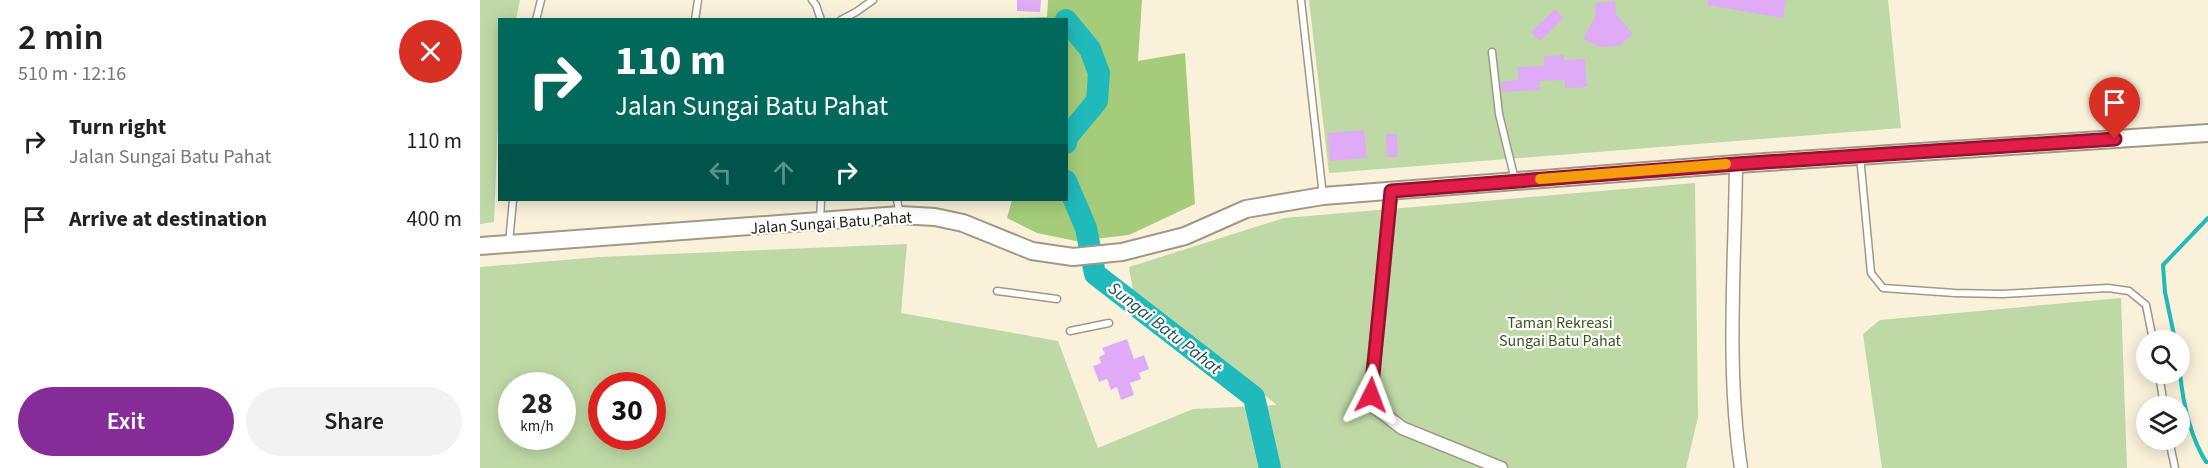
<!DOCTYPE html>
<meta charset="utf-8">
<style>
:root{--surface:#fff;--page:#f2f2f2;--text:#222;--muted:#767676;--accent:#862c98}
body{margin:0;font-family:"Source Sans 3",sans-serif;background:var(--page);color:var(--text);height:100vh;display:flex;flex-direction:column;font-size:22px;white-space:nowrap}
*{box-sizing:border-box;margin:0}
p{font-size:20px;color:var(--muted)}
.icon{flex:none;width:33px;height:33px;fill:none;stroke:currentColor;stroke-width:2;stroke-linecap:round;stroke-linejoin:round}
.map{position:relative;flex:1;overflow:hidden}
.panel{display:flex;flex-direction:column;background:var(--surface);width:480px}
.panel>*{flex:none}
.top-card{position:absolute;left:18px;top:18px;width:570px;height:183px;border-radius:0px;box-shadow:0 3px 15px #0003;background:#00695c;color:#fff;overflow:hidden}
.fabs{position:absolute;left:1656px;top:330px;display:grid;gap:12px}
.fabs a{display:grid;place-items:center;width:54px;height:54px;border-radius:50%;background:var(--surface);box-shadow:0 3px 15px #0003;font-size:30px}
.speed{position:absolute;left:18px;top:372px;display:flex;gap:12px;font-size:30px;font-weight:700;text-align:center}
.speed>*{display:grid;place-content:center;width:78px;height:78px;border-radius:50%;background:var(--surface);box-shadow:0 3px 15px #0003;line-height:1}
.speed small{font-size:15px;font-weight:400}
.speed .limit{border:9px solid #d22;background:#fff;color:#111}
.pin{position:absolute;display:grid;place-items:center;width:51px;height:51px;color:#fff;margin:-62px -26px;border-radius:50% 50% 50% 0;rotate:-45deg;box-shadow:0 0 6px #0007}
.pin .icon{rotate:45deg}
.me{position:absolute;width:66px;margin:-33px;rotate:3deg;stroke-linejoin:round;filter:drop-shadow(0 0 4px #0008)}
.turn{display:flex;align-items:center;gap:21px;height:126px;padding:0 18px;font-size:27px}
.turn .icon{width:78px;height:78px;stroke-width:2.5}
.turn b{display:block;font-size:42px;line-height:51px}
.lanes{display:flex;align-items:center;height:57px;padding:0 18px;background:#0003;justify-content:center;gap:30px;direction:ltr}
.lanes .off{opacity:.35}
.round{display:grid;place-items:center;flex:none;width:63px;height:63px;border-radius:32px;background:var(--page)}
.headline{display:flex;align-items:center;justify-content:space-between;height:102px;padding:0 18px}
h1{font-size:36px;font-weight:600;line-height:45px}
.cta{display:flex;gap:12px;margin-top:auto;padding:12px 18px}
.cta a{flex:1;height:69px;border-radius:36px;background:var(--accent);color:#fff;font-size:24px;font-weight:600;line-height:69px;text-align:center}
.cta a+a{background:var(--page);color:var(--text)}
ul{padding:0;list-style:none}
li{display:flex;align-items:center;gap:18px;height:78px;padding:0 18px}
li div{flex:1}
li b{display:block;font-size:22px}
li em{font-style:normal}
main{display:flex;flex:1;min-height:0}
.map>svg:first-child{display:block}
</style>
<main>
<section class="panel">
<div class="headline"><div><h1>2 min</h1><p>510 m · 12:16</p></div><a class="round" style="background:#d93025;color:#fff"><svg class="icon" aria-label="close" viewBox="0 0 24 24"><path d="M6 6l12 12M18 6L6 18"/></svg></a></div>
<ul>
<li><svg class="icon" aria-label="right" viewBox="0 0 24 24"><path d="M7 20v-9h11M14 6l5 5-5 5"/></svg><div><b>Turn right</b><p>Jalan Sungai Batu Pahat</p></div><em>110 m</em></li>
<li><svg class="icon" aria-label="arrive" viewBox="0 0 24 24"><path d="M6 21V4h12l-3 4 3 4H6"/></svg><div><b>Arrive at destination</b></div><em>400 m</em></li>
</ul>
<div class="cta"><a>Exit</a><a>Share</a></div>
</section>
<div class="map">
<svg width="1728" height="468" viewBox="0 0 1728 468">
<rect width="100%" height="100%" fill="#f9f1d9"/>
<!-- green -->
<path fill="#bfd9a6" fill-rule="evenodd" d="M0 0H40L36 19 20 20 19 98 14 222 0 224Z
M829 0H1408L1421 128 849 173Z
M1215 183 1218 417 1206 468H0V267L119 257 427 244 421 313 578 341 618 448 713 409 797 405 653 290 649 267 804 218ZM32 386H82V436H32ZM122 386H172V436H122Z
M1641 298 1647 468H1402L1383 334 1400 320Z"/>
<!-- forest -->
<path fill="#a4cc7a" d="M568 0H662L658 61 705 53 715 204 649 235 596 241 557 233 527 218 532 200H586V20L502 19 567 17Z"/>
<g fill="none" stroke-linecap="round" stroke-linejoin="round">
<!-- stream -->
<path stroke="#21babc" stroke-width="4" d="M1695 340 1685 292 1683 265 1728 218
M1700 373C1703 403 1710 436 1726 462H1728"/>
<!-- river -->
<path stroke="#21babc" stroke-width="22" d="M586 20 610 49 619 73 617 101 587 137 586 143
M586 181 606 228 615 274 774 397 790 468"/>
</g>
<!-- building -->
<path fill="#e0abf6" d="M537 0H561L560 12 537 11Z
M1228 0H1306L1303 18 1227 5Z
M1135 1 1136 14 1153 34 1139 46 1119 47 1103 39 1116 15 1115 3Z
M1075 9 1084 18 1060 41 1051 32Z
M1084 55V60L1105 59 1107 87 1085 88V80L1059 81 1060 90 1022 92 1021 82 1038 80 1037 67 1064 66V56Z
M884 130 887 158 850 161 848 133Z
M906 134H917L918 157H907Z
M647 339 654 359 664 355 669 369 659 373 661 379 650 383 654 395 641 400 637 387 631 390 627 379 619 382 613 366 621 363 619 357 625 354 622 348Z"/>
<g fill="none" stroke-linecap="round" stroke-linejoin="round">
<defs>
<path id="lane" d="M332 0 336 5 341 20
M821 0 843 196
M56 20 61 0
M215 20 218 0
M361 20 376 12 393 0
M1012 52 1019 114 1035 180
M1380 156 1391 273 1403 288 1475 293 1522 294 1628 288 1649 291 1666 305 1673 340
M417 200 420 214
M340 220 341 200
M29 243 33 200
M517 291 577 299
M590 331 629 323
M1679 374 1684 406
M1689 440 1695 468"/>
<path id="street" d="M1256 164C1255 265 1246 368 1261 468
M911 191 900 308 891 387V402L895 407 922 428 1021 468"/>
<path id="secondary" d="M0 246 420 215 455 217 483 223 552 251 593 257 642 252 705 236 766 209 843 196 1256 164 1728 133"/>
</defs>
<!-- lane casing -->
<use href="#lane" stroke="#a19983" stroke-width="9"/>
<!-- street casing -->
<use href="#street" stroke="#a19983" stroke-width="15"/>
<!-- secondary casing -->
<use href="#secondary" stroke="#a19983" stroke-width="20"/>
<!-- lane -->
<use href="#lane" stroke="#fff" stroke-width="6"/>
<!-- street -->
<use href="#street" stroke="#fff" stroke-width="12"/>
<!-- secondary -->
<use href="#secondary" stroke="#fff" stroke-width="16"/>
</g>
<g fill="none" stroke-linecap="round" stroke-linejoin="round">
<defs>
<path id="route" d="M891 395 911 191 1256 164 1635 139"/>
</defs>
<!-- route casing -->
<use href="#route" stroke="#92132f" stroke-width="15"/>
<!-- route -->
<use href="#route" stroke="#e11d48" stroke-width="10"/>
<!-- slow -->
<path stroke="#f59e0b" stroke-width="10" d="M1060 179 1246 164"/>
</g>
<g text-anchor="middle" stroke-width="4.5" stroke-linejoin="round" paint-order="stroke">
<!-- street labels -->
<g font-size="16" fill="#1b180f" stroke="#fff">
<text transform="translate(351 222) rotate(-4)" y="6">Jalan Sungai Batu Pahat</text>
</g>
<!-- park labels -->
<g font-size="16" fill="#3b551c" stroke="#fff">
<text x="1080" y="328">Taman Rekreasi<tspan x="1080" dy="18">Sungai Batu Pahat</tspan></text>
</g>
<!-- water labels -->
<g font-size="18" font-style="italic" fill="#1a5455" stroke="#fff">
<text transform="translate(685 328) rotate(38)" y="6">Sungai Batu Pahat</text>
</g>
</g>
</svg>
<div class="fabs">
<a><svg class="icon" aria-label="search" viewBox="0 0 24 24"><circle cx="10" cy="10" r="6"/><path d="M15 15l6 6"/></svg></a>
<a><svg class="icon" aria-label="layers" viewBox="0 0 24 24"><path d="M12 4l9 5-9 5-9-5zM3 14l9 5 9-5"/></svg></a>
</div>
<div class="speed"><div>28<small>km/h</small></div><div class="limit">30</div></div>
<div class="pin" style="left:1635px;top:139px;background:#d93025"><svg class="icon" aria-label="arrive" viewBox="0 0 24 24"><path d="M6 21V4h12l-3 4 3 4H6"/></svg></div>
<svg class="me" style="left:891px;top:395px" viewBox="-20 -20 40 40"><path d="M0-17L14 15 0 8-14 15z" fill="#e11d48" stroke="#fff" stroke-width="4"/></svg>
<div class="top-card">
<div class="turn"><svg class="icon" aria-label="right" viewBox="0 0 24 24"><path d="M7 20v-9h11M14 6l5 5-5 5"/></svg><div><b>110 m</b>Jalan Sungai Batu Pahat</div></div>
<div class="lanes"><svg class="icon off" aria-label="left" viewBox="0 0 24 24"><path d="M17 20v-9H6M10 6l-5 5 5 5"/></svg><svg class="icon off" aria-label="ahead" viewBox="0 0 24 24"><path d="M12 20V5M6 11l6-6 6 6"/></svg><svg class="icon" aria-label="right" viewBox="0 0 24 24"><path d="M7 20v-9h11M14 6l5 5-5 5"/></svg></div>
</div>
</div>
</main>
